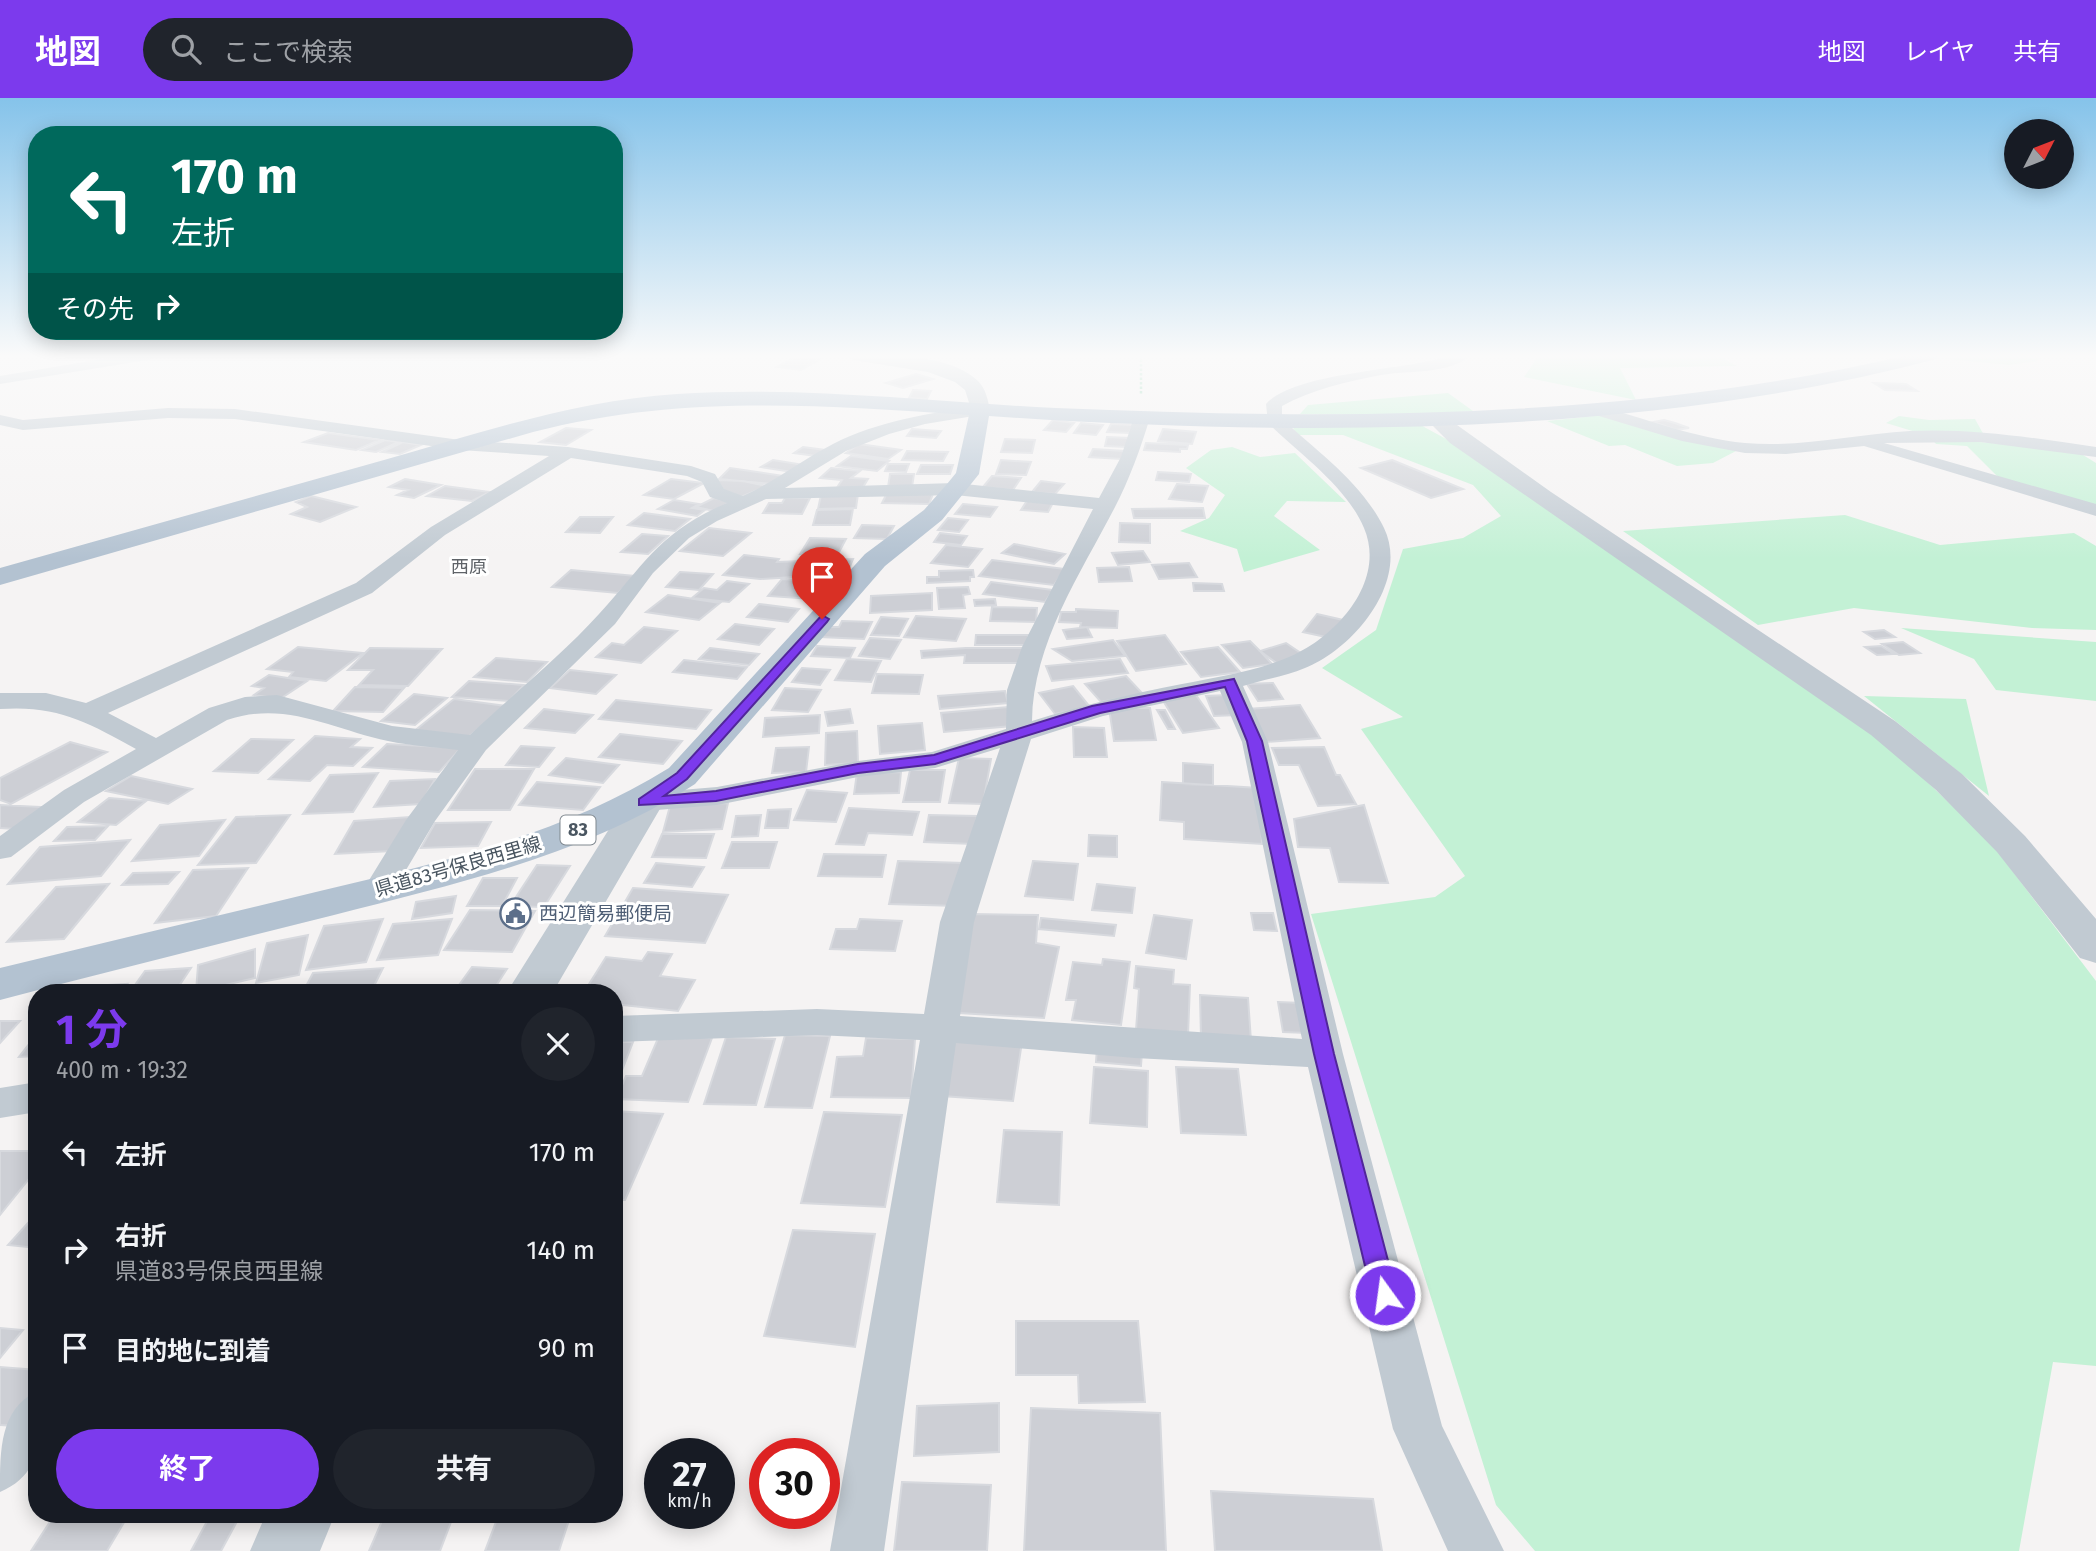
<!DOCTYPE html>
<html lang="ja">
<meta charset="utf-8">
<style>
:root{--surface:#171b24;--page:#20242c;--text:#f1f3f6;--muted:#9ea1a6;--accent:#7c3aed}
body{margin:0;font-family:"Fira Sans","Noto Sans JP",sans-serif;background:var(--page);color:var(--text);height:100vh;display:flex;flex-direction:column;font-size:26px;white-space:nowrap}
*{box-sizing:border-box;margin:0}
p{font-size:23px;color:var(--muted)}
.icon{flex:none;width:38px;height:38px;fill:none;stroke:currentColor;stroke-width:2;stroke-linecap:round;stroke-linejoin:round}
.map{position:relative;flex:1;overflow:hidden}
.details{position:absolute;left:28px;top:886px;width:595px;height:539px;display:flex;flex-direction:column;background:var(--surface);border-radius:28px;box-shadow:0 4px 18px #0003}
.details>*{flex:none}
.guide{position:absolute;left:28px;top:28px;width:595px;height:214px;border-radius:28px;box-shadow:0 4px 18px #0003;background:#00695c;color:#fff;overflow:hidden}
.needle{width:46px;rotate:48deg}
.buttons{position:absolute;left:2004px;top:21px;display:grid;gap:14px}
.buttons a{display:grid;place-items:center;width:70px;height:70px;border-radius:50%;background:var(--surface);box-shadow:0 4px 18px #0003;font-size:35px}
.speed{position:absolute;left:644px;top:1340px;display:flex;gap:14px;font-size:35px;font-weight:700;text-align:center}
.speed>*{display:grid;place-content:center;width:91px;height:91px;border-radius:50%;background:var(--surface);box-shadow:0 4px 18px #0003;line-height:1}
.speed small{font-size:18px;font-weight:400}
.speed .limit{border:10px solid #d22;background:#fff;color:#111}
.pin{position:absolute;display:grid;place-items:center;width:60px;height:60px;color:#fff;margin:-72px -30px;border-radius:50% 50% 50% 0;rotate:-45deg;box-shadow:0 0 7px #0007}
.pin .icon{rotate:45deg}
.me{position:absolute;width:77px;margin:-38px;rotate:346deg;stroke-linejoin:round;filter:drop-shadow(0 0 5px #0008)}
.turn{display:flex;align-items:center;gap:24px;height:147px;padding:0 28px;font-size:32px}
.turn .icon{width:91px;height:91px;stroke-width:2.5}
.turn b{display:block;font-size:49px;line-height:60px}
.then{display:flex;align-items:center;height:66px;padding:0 28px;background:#0003;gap:14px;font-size:26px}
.round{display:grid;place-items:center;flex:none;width:74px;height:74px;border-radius:37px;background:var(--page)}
.headline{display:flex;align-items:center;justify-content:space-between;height:119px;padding:0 28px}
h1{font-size:42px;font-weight:700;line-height:52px;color:var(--accent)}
.button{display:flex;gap:14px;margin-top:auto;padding:14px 28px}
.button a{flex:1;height:80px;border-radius:42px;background:var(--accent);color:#fff;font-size:28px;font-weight:700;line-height:80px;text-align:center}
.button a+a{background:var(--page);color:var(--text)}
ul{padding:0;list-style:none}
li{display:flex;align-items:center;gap:21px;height:98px;padding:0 28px}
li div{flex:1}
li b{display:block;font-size:26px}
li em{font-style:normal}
header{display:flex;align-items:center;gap:42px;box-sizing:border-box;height:98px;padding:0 35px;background:var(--accent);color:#fff}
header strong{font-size:33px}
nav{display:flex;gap:38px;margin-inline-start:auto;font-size:24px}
.search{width:490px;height:63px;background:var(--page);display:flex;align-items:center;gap:18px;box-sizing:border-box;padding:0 24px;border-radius:38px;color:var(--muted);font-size:26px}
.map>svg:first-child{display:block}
</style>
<header>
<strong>地図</strong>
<div class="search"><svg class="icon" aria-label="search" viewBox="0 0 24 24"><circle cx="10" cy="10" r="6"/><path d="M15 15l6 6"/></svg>ここで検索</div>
<nav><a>地図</a><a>レイヤ</a><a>共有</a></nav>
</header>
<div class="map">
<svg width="2096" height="1453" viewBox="0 0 2096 1453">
<rect width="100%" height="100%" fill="#f5f3f3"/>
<!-- green -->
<path fill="#c3f1d5" d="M1539 257H1716L1737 268 1620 270 1636 302 1524 279Z
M1963 257H2042L2037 263 2009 267 1947 261Z
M1448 295 1473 313 1411 317 1300 316 1308 307Z
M1603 317 1736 353 1713 365 1677 368 1625 347 1609 348 1547 323Z
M1899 318 1929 322 1975 321 1985 339 1919 335 1886 325Z
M1415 324 1470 354 1873 632 1991 745 2096 883V1268L2053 1264 2019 1453H1535L1496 1407 1311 816 1435 799 1465 778 1361 631 1403 619 1322 570 1376 532 1403 451 1463 440 1501 418 1473 387 1343 337H1298L1291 327Z
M1931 340 2075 352 2096 365V409L2001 382 1967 348 1936 346Z
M1232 349 1260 359 1295 355 1346 404 1287 403 1274 418 1320 452 1244 474 1237 451 1180 433 1209 420 1225 397 1186 370 1211 352Z
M1845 417 1940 447 2074 435 2096 448V532L2032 530 1854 510 1758 527 1623 433Z
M1901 530 2096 544V603L1996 592 1974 561Z
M1864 598 1966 601 1989 698Z"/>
<!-- building -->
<path fill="#cdcfd5" stroke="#d7d9de" stroke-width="2" d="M798 257 822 260 801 272 777 269Z
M916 276 933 281 903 290 886 285Z
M1874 285 1906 286 1917 293 1885 292Z
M913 292 931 293 927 301 909 300Z
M1053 322 1074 325 1066 334 1044 332Z
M1664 322 1675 325 1689 330 1676 332 1653 324Z
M1081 325 1103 327 1096 337 1074 335Z
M1111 326 1133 327 1129 335 1107 334Z
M566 330 591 332 566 347 540 344Z
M912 331 941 333 936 340 907 338Z
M1163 331 1196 334 1192 346 1158 343Z
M328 335 380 342 356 352 304 344Z
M1107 339 1129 340 1127 349 1105 348Z
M1005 341 1035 342 1032 355 1001 354Z
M385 342 399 344 376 354 362 352Z
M403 344 421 347 400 356 382 354Z
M1146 345 1188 347 1187 351H1180V354L1144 352Z
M859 346 901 352 888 361 846 355Z
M803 349 825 352 816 358 794 355Z
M1093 351 1125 353 1122 361 1089 359Z
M907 353 948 354 943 363 902 362Z
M851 358 889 363 877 373 837 368Z
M773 362 804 367 792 374 761 369Z
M1001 362 1031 364 1026 377 996 376Z
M1392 362 1463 391 1431 400 1361 370Z
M888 366H909L906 374 885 373Z
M921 367H953L950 376H917Z
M730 370 784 378 772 386 719 381Z
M831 370 860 373 851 380 868 381 862 391H836L842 382 820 380Z
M1158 374 1191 376 1189 384 1156 382Z
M890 376H914L912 389H888Z
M992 378 1021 380 1013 392 983 389Z
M405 381 441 387 414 400 397 397 408 392 389 389Z
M671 381 704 385 674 401 644 397Z
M717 382 743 383 767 388 741 399 724 393Z
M1041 383 1064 386 1055 396 1032 394Z
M1177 386 1208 388 1202 404 1169 401Z
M445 388 490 394 472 403 427 398Z
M887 395 933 396 929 406 882 405Z
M858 396 856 410 818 411 821 397Z
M311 398 356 409 320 424 291 416 307 409 296 404Z
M714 400 731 404 714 413 696 409Z
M785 400H810L802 416 763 415 769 405H782Z
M1028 401 1054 403 1048 414 1021 412Z
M674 402 699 406 692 410 705 412 697 418 658 411Z
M963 406 997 409 990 419 955 416Z
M1203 410 1205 420H1134L1132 411Z
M853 411 850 427H813L817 412Z
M644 415 690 421 675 433 628 427Z
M580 419H613L600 435 566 434Z
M948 420 968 422 959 434 938 432Z
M1120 425 1150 426V445L1119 444Z
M862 427 894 428 887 441 854 440Z
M709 430 751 435 723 458 680 453Z
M940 435 967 438 961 447 934 444Z
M642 436 668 438 648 456 621 454Z
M810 440 846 441 837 458 800 456Z
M1014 446 1065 456 1054 466 1002 455Z
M946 447 982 451 968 469 931 465Z
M1143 453 1150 464 1118 467 1112 455Z
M744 457 779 461 777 464 853 461 847 475H811L810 478 760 481 723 477Z
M992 462 1065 471 1054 487 979 478Z
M1189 465 1197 479 1159 481 1152 467Z
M1129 469 1132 483 1099 484 1097 470Z
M571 472 636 478 618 495 552 489Z
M973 472 974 479H970V483L927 485V479H939V473Z
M680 474 713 476 699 492 666 489Z
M782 481 826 484 813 501 768 498Z
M727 483 749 486 729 504 692 500 704 490 717 492Z
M991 484 1053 492 1045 504 983 496Z
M1193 485 1222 486 1224 493H1194Z
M968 489 970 496 963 497 965 510 939 511 937 490Z
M932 495V512L870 515 871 498Z
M668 497 720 505 699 522 646 514Z
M995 501 996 507 975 508 974 502Z
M759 506 799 511 788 524 747 519Z
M992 509 1037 510 1036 524 990 523Z
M1076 511 1118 513 1117 530 1080 529 1081 525 1059 524 1061 514H1076Z
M1317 516 1343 522 1330 540 1303 534Z
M916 518 966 521 956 543 904 539Z
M881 519 908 521 899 538 871 537Z
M842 523 872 524 864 541 821 539 827 529H839Z
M735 526 774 531 759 547 718 541Z
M644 529 677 533 641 565 596 559 612 545 624 547Z
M1087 529 1092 539 1067 541 1063 532Z
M1884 532 1895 539 1875 541 1864 534Z
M976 537H1028V547H975Z
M1165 537 1186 566 1136 573 1117 543Z
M870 540 901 542 890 561 859 558Z
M1113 542 1125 558 1072 563 1053 551Z
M1250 543 1260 553 1272 566 1243 570 1222 547Z
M1903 544 1920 555 1899 557 1882 546Z
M1286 545 1305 558 1278 566 1260 553Z
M817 548 855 550 850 560 811 558Z
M1881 548 1894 556 1877 557 1865 549Z
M298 549 363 555 326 583 289 579 293 574 267 571Z
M1218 549 1240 574 1201 579 1181 554Z
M370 550 442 551 408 588 359 587 373 572H348Z
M710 550 759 556 749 567 699 561Z
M966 550H1023V565H964L965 557 922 560 921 553Z
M496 560 547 564 527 584 474 579Z
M847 561 881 563 871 584 835 582Z
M1120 561 1128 575 1052 583 1046 568Z
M684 562 747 569 737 581 673 574Z
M802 570 830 572 820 587 792 584Z
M570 572 616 577 596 596 550 590Z
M877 576 923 577 919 596 872 595Z
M269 577 307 583 280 601 254 597 264 590 252 588Z
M1126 578 1143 596 1101 604 1085 586Z
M469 583 524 587 509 603 452 599Z
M1273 585 1283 601 1258 603 1247 586Z
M1073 588 1090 609 1055 616 1039 595Z
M355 589 404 590 383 614 333 613Z
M785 590 821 592 808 614 772 612Z
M1005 593 1008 605 940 611 938 598Z
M414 596 447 600 415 627 381 623Z
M1196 597 1219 630 1183 635 1162 601Z
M1228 597 1237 617 1214 618 1206 598Z
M454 601 506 608 466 641 413 634Z
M616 602 711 612 696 631 599 621Z
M1300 607 1320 640 1265 644 1248 611Z
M1008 609 1012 628 944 634 941 615Z
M1109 610H1150L1156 642 1114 643Z
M544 611 593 617 575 635 525 630Z
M850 611 853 625 828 628 825 614Z
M1157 612H1165L1175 631H1168Z
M820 617 819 635 763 639 765 620Z
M922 625 925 652 880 656 878 628Z
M1073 629 1104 630 1107 659H1074Z
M857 633 858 665 825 667 826 635Z
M620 636 682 643 663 666 599 659Z
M315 638 360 641 351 649 372 650 353 668 327 667 310 683 269 681Z
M251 641 293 642 258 675 214 673Z
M70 644 107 654 11 706 0 702V680Z
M387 646 461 650 439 674 363 669Z
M521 648 554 650 539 669 506 667Z
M809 649 806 674 772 675 776 650Z
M1324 649 1336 677H1340L1356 706 1318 708 1299 667H1279L1272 650Z
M566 660 619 667 603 685 549 677Z
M959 660 991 661 983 706 949 705Z
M1183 665 1213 667V687L1183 686Z
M475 671H534L510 712H448Z
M910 672H945L940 704H903Z
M901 674 899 695 854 696 857 675Z
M378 675 353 714 303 716 330 677Z
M131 678 192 691 168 706 106 693Z
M435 681 421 706 374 709 390 683Z
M537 684 600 689 583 712 519 707Z
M1162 684 1259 690 1262 746 1184 741V724L1160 722Z
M807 692 847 695 836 724 794 722Z
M109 700 146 703 116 727 78 724Z
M728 705 722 731 663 734 670 708Z
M0 707 43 709 15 731 0 730Z
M1364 707 1388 785 1339 784 1330 750 1298 749 1294 721Z
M849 710 919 714 912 737 868 735 864 747 836 746Z
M791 711 788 730H765L768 712Z
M290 717 256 765 198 767 236 719Z
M761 717 758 738 732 739 736 718Z
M929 717 977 718 973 746 924 744Z
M409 719 392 753 335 756 354 723Z
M225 722 199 758 132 763 160 727Z
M491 724 478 748 421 750 435 725Z
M108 728 95 742 54 743 67 729Z
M662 736H714L706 760 652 759Z
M1089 737 1117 738V759L1088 758Z
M130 742 101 778 8 786 40 749Z
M732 744H777L769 770H722Z
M824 756 886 757 882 779 818 778Z
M898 763 964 765 958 808 889 806Z
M1033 763 1078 766 1073 802 1025 798Z
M656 765 704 769 692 789 644 785Z
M537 767 570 768 544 809 510 808Z
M248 770 216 818 155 825 193 772Z
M179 774 168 786 122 787 133 775Z
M483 780H517L502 808H467Z
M109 786 64 841 7 844 56 789Z
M1097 786 1135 790 1132 815 1092 812Z
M633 790 728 797 705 845 605 838Z
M456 798 452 815 412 821 416 804Z
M470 812 535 813 512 854 444 852Z
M1251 815H1273L1277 833 1254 832Z
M970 816 1038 817 1036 845 1059 849 1044 920 959 915Z
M1154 817 1192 822 1186 861 1146 855Z
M1041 820 1116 827 1114 838 1039 831Z
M383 821 366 864 306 872 324 828Z
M452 821 438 857 377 862 393 826Z
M860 821 902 823 895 853 830 851 836 831H857Z
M308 837 299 877 256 885 267 845Z
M255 851V880L196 894 198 867Z
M648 854 672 856 660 878 695 882 678 913 614 906V894H584L606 859 642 863Z
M1103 861 1130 864 1121 927 1072 922 1076 902H1066L1073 864 1102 867Z
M1136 868 1174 872 1173 886 1190 887 1188 937 1136 932 1139 891 1134 890Z
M472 869 507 871 492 894H454Z
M191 870 175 894H130L145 873Z
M383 870 371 894H303L313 875Z
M127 886 120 894H70L74 889Z
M441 888 437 894H375L377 890Z
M1200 897 1248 900 1251 943 1201 940Z
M1278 904 1301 905 1307 935 1283 934Z
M0 923H20L0 945Z
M37 936V958L19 959Z
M785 937 830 938 812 1010 765 1009Z
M659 938 712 940 688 1004 616 1001 626 978H642Z
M726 939 775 941 756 1007 704 1006Z
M954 939 1022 944 1013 1003 942 998Z
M866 940 915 941 911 1000 831 999 837 959 863 958Z
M614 944H633L614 993Z
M1097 950 1142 954 1141 968 1096 964Z
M1094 969 1148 973 1147 1029 1090 1025Z
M1176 969 1238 971 1246 1037 1181 1035Z
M614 1013 663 1016 625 1102H614Z
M824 1014 902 1017 885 1109 801 1105Z
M1004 1032 1062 1034 1059 1107 997 1104Z
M0 1053H37V1071L0 1117Z
M37 1115V1150L8 1147Z
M793 1132 875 1136 855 1249 764 1238Z
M1016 1223H1138L1145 1304 1079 1305 1078 1277H1016Z
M0 1230 23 1232 0 1260Z
M0 1269 37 1272V1299L15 1328 0 1327Z
M999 1305V1354L914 1358 917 1308Z
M1031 1310 1160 1315 1166 1453H1024Z
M902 1384 991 1387 987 1453H894Z
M1211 1393 1373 1401 1382 1453H1215Z
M55 1416H129L107 1453H31Z
M211 1416H241L221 1453H191Z
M385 1416H454L440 1453H369Z
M499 1416H571L559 1453H485Z"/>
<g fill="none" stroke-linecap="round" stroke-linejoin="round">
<!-- path -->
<path stroke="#7ad0a6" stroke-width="2.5" stroke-dasharray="2.5 2" stroke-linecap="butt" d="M1141 257V297"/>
<!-- minor -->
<path fill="#c1cad2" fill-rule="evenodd" d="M126 257H160L153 261 0 286V278Z
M1451 257H1471C1449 277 1409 272 1381 277 1348 283 1311 292 1282 308V321C1318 354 1362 385 1384 430 1410 484 1353 551 1305 570 1286 578 1263 582 1243 588L1268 644 1343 956 1442 1328 1504 1453H1448L1393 1331 1308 969 1135 960 956 945 884 1453H830L920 942 817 937 614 944V918L817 911 924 916 940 824 1000 650 935 670 858 679 717 707 645 713 635 710 631 704 635 698 645 695 717 689 858 663 932 654 1006 631 1007 592 1022 549 1093 411 955 397 766 401 717 423 689 440 653 475 615 526 486 652 435 723 390 799 379 802 368 799 363 792 406 722 458 652C435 649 411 648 388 643 332 631 285 602 227 622L84 704 11 759 0 761V738L64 692 136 651C87 624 58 607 0 611V595H46L86 605 356 485 431 429 549 358 460 352 235 321 168 320 23 332 0 327V317L23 322 168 310 235 311 460 342 568 349 691 368 715 376 724 391 743 398C774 384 802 362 833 346 878 323 930 315 980 308L988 313 986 316 925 326 889 336 846 353 785 390 955 385 1099 400 1121 359 1134 319 1142 314 1148 316 1150 319C1141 350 1129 382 1115 409 1081 475 1033 545 1032 623 1082 607 1131 596 1182 586 1217 579 1256 573 1289 559 1335 540 1387 484 1364 430 1346 388 1301 357 1268 325L1266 306C1296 273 1409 273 1451 257ZM571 360 687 378 702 384 710 399 727 405C659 434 646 465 599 516 560 559 512 597 470 637L392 628 277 597 245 599 209 610 156 640 108 615 372 495 445 437ZM1220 593 1242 644 1302 941 960 918 974 824 1031 641 1103 618Z
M1595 307C1645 320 1693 340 1745 345 1801 350 1855 336 1910 333 1972 330 2035 340 2096 349V359L1980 344 1884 345 2096 406V418L1864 348 1786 356 1745 355 1682 343 1589 315V309Z
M37 984V1014L0 1020V990Z
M37 1293C37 1336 47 1374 0 1394 0 1350 0 1312 37 1293Z"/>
<!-- tertiary -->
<path fill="#c1cad2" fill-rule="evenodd" d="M844 257C883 257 948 254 978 283 986 291 988 302 990 313L987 317H973L965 292 955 284 928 274 853 262Z
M1436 315 1443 317 1551 394 1895 623 1962 676 2025 738 2096 821V865L2080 860 1997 754 1936 692 1871 637 1450 345 1426 321Z
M645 693 658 696 664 704 553 894H507L626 704 632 696Z
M266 1416H335L320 1453H250Z"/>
<!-- primary -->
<path fill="#b3c2d1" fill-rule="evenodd" d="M1908 257H1939L1936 261C1644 339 1291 339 989 318L979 376 963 396 942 422 885 468 695 686C584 757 459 785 334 817 222 845 111 873 0 902V870C107 844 214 819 320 793 442 764 561 737 669 670L865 456 924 412 947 386 956 375 969 317C819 307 680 296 533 334L0 487V470C128 434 256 398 384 362 480 335 577 302 677 296 804 288 930 304 1056 310 1339 322 1631 322 1908 257Z"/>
</g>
<!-- sky -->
<linearGradient id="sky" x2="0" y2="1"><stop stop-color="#85c3ea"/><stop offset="0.56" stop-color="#fafafa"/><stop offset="1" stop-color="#fafafa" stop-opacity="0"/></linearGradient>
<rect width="2096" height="461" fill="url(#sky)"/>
<!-- route -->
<path fill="#7c3aed" stroke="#51269a" stroke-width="2" d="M822 517 829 521 827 524 687 681 664 698 716 693 858 666 934 657 1092 608 1234 581 1262 643 1334 956 1397 1197 1393 1204 1385 1208 1376 1204 1372 1197 1314 956 1247 643 1225 589 1100 615 935 666 858 675 716 703 639 707V701L677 675Z"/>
<!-- icons -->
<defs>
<symbol id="civic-ring" viewBox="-11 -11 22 22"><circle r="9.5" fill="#fff" stroke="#5c6f8a" stroke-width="1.5"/><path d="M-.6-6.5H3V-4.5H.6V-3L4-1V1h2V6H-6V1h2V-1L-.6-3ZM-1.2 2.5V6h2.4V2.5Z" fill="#5c6f8a"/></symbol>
</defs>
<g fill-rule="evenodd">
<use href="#civic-ring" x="498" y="798" width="35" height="35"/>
</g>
<g text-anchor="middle" stroke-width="6" stroke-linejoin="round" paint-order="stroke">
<!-- far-neighbourhood labels -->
<g font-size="18" fill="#5f6368" stroke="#fff">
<text x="469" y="475">西原</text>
</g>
<!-- shield labels -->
<rect fill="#fff" stroke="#808990" stroke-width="2" x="560.5" y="717.5" width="35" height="29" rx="5"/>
<g font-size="18" font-weight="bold" fill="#4a5661">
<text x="578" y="738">83</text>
</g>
<!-- street labels -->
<g font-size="19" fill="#4a5661" stroke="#fff">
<text transform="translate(458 768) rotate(-16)" y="7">県道83号保良西里線</text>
</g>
<!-- service labels -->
<g font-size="19" fill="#4e5e75" stroke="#fff" text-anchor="start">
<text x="539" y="822">西辺簡易郵便局</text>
</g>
</g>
</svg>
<div class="buttons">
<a><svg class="needle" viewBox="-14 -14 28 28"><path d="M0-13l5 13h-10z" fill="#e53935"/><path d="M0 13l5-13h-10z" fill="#9ea1a6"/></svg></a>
</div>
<div class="speed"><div>27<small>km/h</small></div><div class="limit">30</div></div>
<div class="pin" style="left:822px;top:521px;background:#d93025"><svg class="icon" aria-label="arrive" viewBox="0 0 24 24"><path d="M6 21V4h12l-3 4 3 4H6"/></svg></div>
<svg class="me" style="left:1385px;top:1197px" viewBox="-20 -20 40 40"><circle r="17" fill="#7c3aed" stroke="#fff" stroke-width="3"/><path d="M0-11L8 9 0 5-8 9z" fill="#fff"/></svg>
<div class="guide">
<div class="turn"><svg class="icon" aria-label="left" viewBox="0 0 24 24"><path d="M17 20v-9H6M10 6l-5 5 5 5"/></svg><div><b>170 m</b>左折</div></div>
<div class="then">その先<svg class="icon" aria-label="right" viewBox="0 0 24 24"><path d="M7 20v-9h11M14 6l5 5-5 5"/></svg></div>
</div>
<section class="details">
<div class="headline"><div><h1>1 分</h1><p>400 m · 19:32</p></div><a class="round"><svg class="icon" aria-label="close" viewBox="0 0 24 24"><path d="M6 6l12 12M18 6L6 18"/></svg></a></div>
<ul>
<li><svg class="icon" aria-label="left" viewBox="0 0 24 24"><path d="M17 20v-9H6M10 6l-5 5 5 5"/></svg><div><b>左折</b></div><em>170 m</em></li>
<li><svg class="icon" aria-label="right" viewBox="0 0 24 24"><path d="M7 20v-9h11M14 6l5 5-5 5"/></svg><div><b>右折</b><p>県道83号保良西里線</p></div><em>140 m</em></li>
<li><svg class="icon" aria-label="arrive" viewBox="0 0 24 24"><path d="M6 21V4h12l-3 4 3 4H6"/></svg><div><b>目的地に到着</b></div><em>90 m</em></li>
</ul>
<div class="button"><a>終了</a><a>共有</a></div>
</section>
</div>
